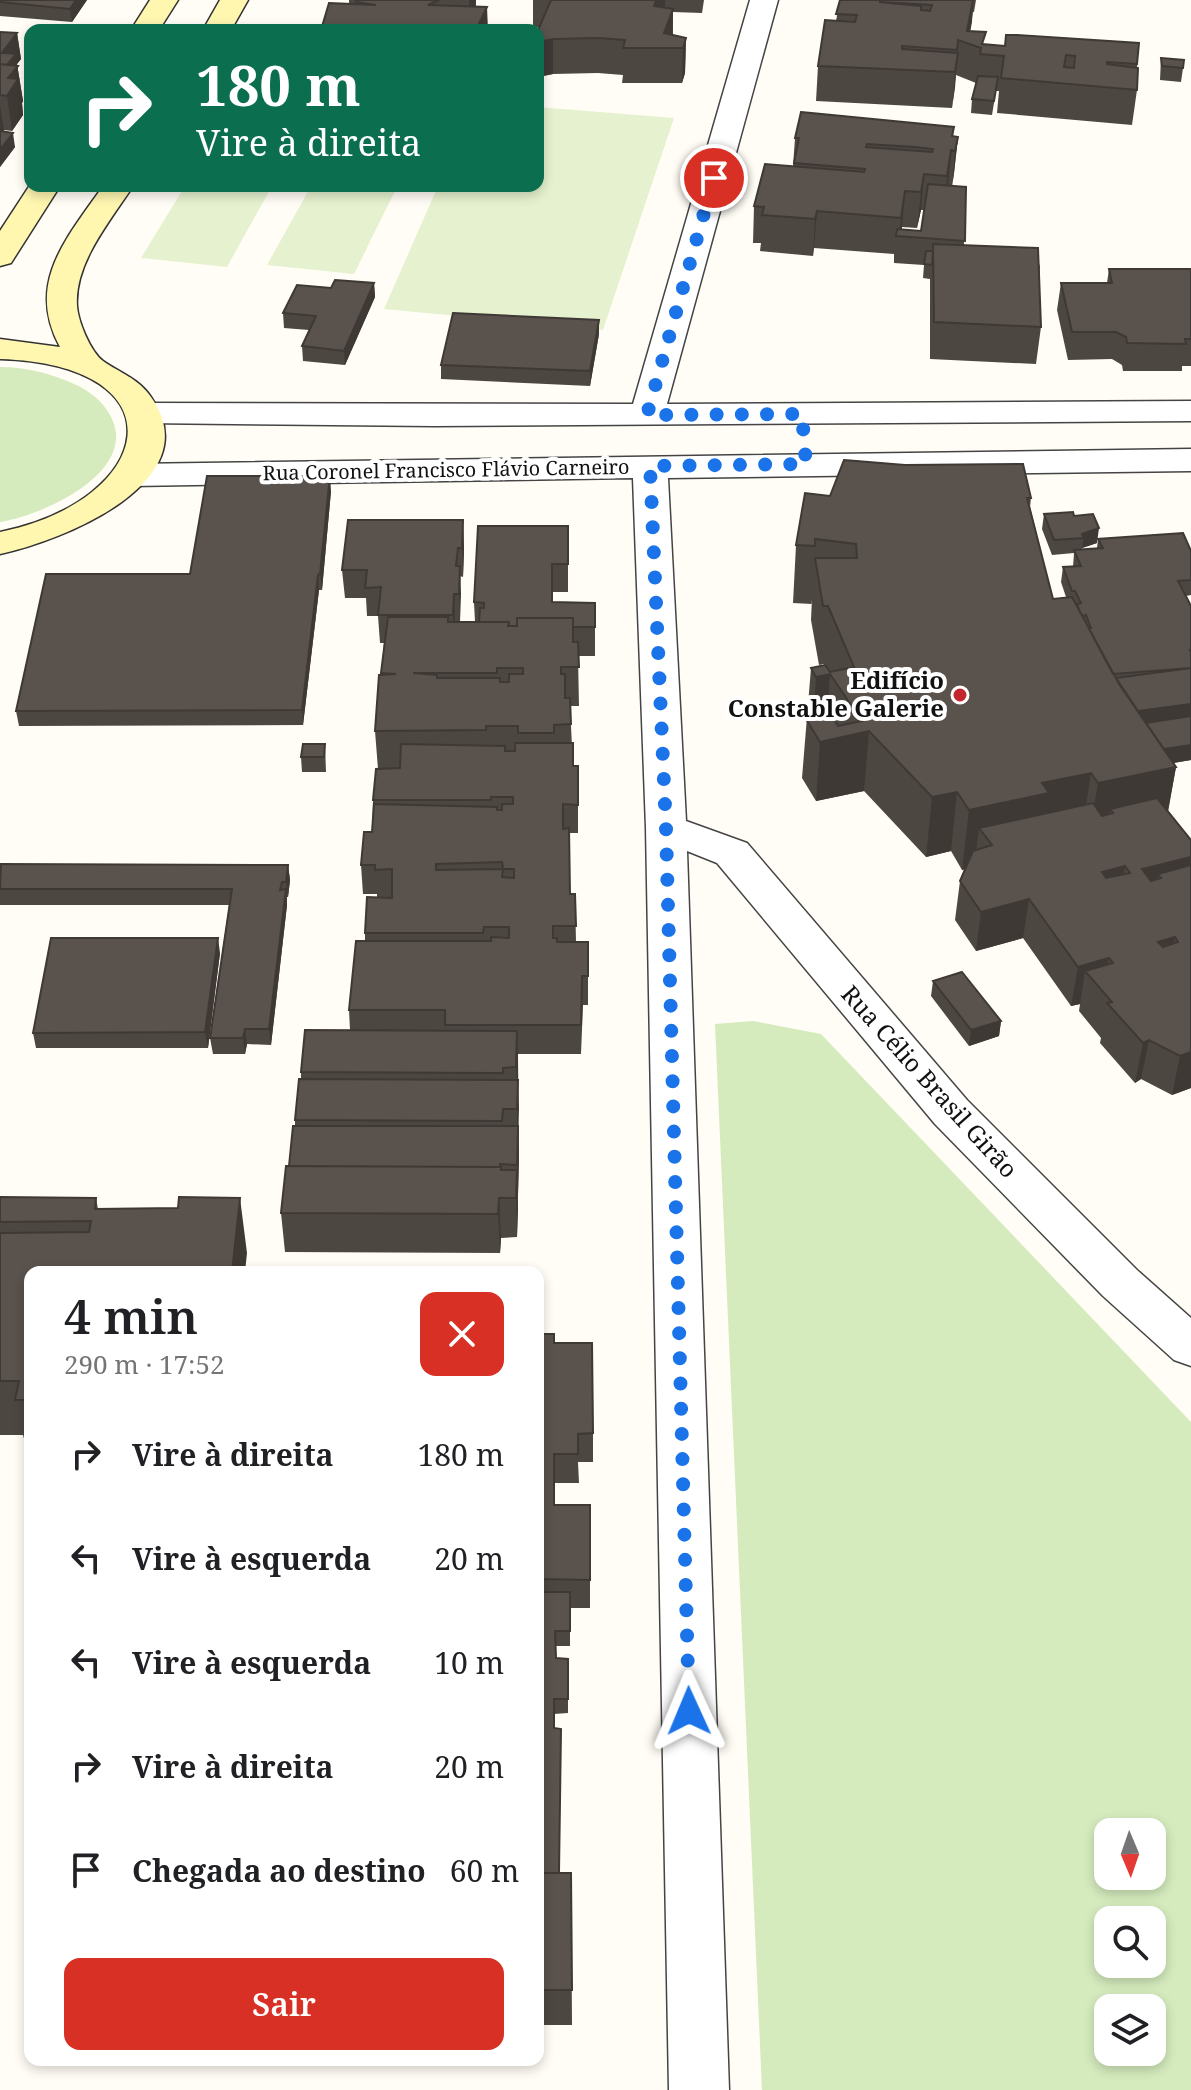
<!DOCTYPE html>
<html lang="pt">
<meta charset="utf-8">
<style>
:root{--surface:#fff;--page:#f2f2f2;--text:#202124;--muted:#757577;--accent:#d93025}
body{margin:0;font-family:"Noto Serif",serif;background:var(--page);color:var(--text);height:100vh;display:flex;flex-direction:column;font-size:30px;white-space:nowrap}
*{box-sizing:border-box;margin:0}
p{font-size:26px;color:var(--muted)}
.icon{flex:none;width:44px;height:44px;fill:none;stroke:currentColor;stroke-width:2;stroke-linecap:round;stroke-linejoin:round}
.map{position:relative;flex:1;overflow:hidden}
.drawer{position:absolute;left:24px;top:1266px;width:520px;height:800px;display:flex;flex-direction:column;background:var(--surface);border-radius:16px;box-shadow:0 4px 12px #0003}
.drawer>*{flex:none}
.guide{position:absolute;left:24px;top:24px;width:520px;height:168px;border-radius:16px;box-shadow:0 4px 12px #0003;background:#0b6e4f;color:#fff;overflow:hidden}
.needle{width:52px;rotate:178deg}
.tools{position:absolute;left:1094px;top:1818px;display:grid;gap:16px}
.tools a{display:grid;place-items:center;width:72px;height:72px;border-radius:16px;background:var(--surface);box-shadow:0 4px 12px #0003;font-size:40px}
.pin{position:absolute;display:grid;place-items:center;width:68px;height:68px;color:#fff;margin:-34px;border:4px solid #fff;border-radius:50%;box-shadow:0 2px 8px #0007}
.me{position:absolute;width:88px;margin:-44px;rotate:359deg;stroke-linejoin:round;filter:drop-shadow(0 0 6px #0008)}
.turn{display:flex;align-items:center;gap:28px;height:168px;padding:0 40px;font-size:36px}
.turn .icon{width:104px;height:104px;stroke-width:2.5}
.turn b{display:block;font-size:56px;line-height:68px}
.round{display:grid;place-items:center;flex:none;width:84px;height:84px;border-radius:16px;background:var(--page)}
.head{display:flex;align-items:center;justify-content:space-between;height:136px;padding:0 40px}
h1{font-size:48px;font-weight:600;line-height:60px}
.primary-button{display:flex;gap:16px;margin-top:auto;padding:16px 40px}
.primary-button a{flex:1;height:92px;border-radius:16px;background:var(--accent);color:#fff;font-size:32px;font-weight:600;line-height:92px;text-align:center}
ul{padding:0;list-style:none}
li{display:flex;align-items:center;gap:24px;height:104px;padding:0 40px}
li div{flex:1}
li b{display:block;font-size:30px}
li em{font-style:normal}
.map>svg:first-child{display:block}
</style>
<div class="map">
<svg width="1191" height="2090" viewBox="0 0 1191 2090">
<rect width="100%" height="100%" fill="#fffdf5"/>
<!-- green -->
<path fill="#d5ebbd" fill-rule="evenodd" d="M0 367C25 367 49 373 72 383 91 391 107 404 114 424 131 476 40 516 0 522Z
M753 1021 821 1034 1191 1422V2090H762L715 1024ZM1108 1832H1152V1876H1108ZM1108 1920H1152V1964H1108ZM1108 2008H1152V2052H1108Z"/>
<!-- pitch -->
<path fill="#e6f2cf" d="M538 107 674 118 603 330 384 309 438 186H538Z
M185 186H272L227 267 141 258Z
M311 186 397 187 354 274 267 265Z"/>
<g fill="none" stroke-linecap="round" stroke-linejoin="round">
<defs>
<path id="minor" d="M750 0H778L667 404 1191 401V421L435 426 143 423 131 420 126 413 131 406 143 403 633 404Z
M1191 449V471L668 478 686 821 747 843 967 1100 1137 1270 1191 1318V1366L1174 1360 1103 1296 935 1124 717 863 687 851 729 2090H669L646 828 633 478 132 486 120 482 114 475 120 468 132 464Z"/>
<path id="secondary" d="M150 0H178L159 30H131Z
M220 0H248L231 30H203Z
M30 185 60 186 11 263 0 266V231Z
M103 186H133C111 220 74 263 77 306 78 321 90 351 103 361 120 373 138 378 151 397 211 482 61 541 0 554V532C156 500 184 365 0 359V339L60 347C25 283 67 238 103 186Z"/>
</defs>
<!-- minor casing -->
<use href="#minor" stroke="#444" stroke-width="3"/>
<!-- secondary casing -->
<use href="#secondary" stroke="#333" stroke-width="3"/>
<!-- minor -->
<use href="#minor" fill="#fff" fill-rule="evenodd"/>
<!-- secondary -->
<use href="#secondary" fill="#fff6b0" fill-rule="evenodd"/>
</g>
<!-- wall -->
<path fill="#4d4742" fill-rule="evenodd" d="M0 0H87L72 22 0 16Z
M349 0H476V7L488 30H321L349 4Z
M533 0H704L702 13 673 12V35L686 38 685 73 682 83H622L623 75 598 73 553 74 538 77V30L539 27H533Z
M840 0H976L974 12H973L970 31 984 44 1005 46 1139 43 1137 68V90L1132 125 997 113 999 91H996L992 115 971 113 972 99 976 83 956 75 952 108 816 101 818 66 836 21Z
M0 32 17 33 21 59 17 64 23 101 22 103 23 115 12 131 4 130 3 132 15 147 0 167Z
M1161 58 1183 68 1181 82 1160 80Z
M953 136 958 137 954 173 952 186 966 187 964 245 1038 260 1040 267 1039 279 1041 327 1036 364 930 359V279L923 278 924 265 894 263V254L814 248 813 256 760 251 761 243H753L754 206 793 166 795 138ZM921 210H924L921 231 902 230V227L917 228Z
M1109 269H1191V366H1182V371H1123L1122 365 1112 359 1068 360 1057 310 1061 283H1107Z
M374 283 375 297 345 365 303 361 302 346 309 330 284 328 283 313 331 288Z
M599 334 590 386 441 379V365Z
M331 491 322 590H319L303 725 19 726 16 711 190 574Z
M830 496 1031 498 1030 507 1053 599 1066 597 1061 582 1063 567H1073L1074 553 1052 555 1042 529 1044 514 1074 516 1097 543 1082 548V550L1097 548 1098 539 1191 551V595L1186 596 1191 606V760L1174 763 1176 767 1168 812 1191 1088 1172 1095 1141 1079 1135 1083 1100 1043 1101 1038 1079 1011 1080 1004 1071 1006 1023 938 976 951 955 920 960 881 965 869 962 870 951 851 926 857 864 791 816 801 802 778 811 668 825 666 824 664 819 665 811 620 812 598V604L793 603 796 545Z
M463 520 464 549 463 577 460 576V622H475L474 602 568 526V592H553L552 602 595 603V656H578L579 706H570L573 766 578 795V833H569L570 894H575L576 942H588V1005H583L581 1054H518L519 1155 517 1237 501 1238 500 1253 285 1252 281 1213 295 1126V1120L301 1079V1072L350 1030 349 1010 365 941V933L377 897V894H363L361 865 372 832 373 800 378 769 375 731 384 643H380L378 616H367L366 598H345L342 570Z
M325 744 326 772H302L301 757Z
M288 865 290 880 288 897H287V905L271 1045 247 1044 245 1054H213L210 1038 229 905H0V870Z
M220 953 208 1048H36L33 1033Z
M933 981 1001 1021 999 1036 969 1046 931 996Z
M0 1197 96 1198 98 1209 247 1253 30 1272V1454H28L23 1435H0Z
M538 1334 554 1343 593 1433V1462H578L579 1483H554V1505H590V1608H570V1646H555L556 1658 568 1659V1713L554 1714V1728L560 1873H571L572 2025H538Z"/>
<!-- shaded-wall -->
<path fill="#3f3936" d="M76 0H87L72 22 70 9Z
M469 0H476L472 28H470Z
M656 0H665V12L654 6Z
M973 0 972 22 968 43 967 31Z
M487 7 488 30H477V28Z
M673 9 672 43 664 33Z
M17 33 21 59 17 64 23 101 22 103 23 115 12 131 7 96 2 53Z
M686 38 685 73 682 83 683 48Z
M553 39V74L538 77V42Z
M958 40 955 88 952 108 955 72Z
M0 105 4 130 0 136Z
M954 127 948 186 944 212 947 176Z
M13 133 15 147 0 167V150Z
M958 137 954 173 952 187 955 151Z
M924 174 921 210 917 228 921 192Z
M905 191 902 227 901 236H899Z
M817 211 814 248 813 256 815 219Z
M374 283 375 297 345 365 344 351Z
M599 320V334L590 386V371Z
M330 476 331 491 322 590 320 574Z
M463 520 464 549 463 577 462 548Z
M1099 528 1097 543 1082 548 1084 538 1082 534Z
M460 566 461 594 460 622 459 594Z
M318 575 319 590 303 725 302 710Z
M454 594 455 622 454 643 453 615Z
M830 674 826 733 813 729 816 677Z
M1191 704V732L1121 742 1114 715Z
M869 731 864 791 816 801 820 742Z
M1191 745V760L1127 770 1130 755Z
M1176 767 1165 826 1113 813 1110 809 1105 839 1088 843 1098 783Z
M1091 773 1082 833 979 828 974 867 962 870 969 810 1042 783Z
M957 792 951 851 926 857 932 797Z
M1191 857V894L1161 878 1158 874 1153 904 1142 869Z
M288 865 290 880 288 897 286 882Z
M1125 866 1118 905 1102 872Z
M286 889 287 905 271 1045 269 1029Z
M1029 899 1023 938 976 951 981 912Z
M1175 937 1167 977 1158 942Z
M218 938 220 953 208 1048 205 1032Z
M1109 958 1103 992 1085 971 1080 1004 1071 1006 1078 967Z
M1001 1021 999 1036 969 1046 971 1030Z
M245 1029 247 1044 245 1054 243 1038Z
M517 1031 518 1060 517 1097 516 1067Z
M1149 1040 1141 1079 1135 1083 1143 1043Z
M1191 1052V1088L1172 1095 1180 1056Z
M518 1080 519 1109 517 1138V1109Z
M518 1126 519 1155 518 1194 517 1165Z
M517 1170 518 1209 517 1237 516 1198Z
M240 1198 247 1253 245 1272H232Z
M499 1198 501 1238 500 1253 498 1214Z"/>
<!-- building -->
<path fill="#5a524d" stroke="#3f3936" stroke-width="2" fill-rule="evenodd" d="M0 0H76L70 9 0 2Z
M356 0H439L428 5 487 7 477 28 452 27V30H321L329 3 376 5 356 2Z
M551 0H656L654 6 673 9 664 33 686 38 683 48H623L625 40 598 38 553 39 538 42V30Z
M840 0H973L967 31 986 32 982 44 1005 46 1006 35H1017L1139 43 1137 64 1107 62V64L1138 68 1137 90 1001 78 1004 56 980 54 981 48 958 40 957 50 902 46V49L958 53 955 72 818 66 825 20 855 22 857 15 836 14ZM879 2 932 5 930 11 921 10V6ZM1066 55 1075 56 1074 68 1064 67Z
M0 32 17 33 2 53 16 54 7 65 0 64Z
M1161 58 1184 60 1183 68 1162 66Z
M0 64 18 66 8 78 18 79 7 96 0 95Z
M978 76 998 77 994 101 972 99Z
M801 112 954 127 952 136 958 137 955 151 951 150 947 176 924 174 921 192 905 191 901 218 817 211 815 219 762 215 764 207 754 206 765 164 864 172 865 169 794 163 799 138H795ZM867 144 915 147 933 149 932 152 866 147Z
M0 131 13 133 0 150Z
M928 184 966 187 965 241 896 236 897 229 921 231Z
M933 244 1038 248 1041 327 934 322Z
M926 251H933L932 265 924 264Z
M1109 269H1191V339H1185L1186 344 1127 343 1126 337 1116 332H1072L1061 283H1112Z
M335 280 374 283 344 351 302 346 316 316 283 313 297 285 331 288Z
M453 313 599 320 590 371 441 365Z
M844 460 905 465 1023 464 1031 498H1027L1053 599 1072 597 1119 684 1176 767 1098 783 1091 773 1042 783 1049 793 969 810 957 792 932 797 869 731 820 742 806 719 830 713 838 726 862 721 830 674 816 677 811 668 825 665 830 672 854 667 828 606H823L815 558H857L856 544 815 539V546L796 545 805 493 830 496Z
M207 476H330L320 574 318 575 302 710 16 711 46 574H190Z
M1073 512 1074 516 1093 514 1099 528 1082 534 1084 538 1054 540 1044 514Z
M348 520H463L462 548H458L456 566H460L459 594H454L453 615H378L381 587 365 588 367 570H342Z
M478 526H568V564H552V602L595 603V627H573V618H517V626H509V622H479L480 608H484V603L474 602Z
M1183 533 1191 551V580L1178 581 1191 606V650H1190L1191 653V668L1113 674 1089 629 1091 628 1086 615 1083 616 1080 612 1077 604 1081 603 1075 591H1072L1063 567 1081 566 1074 550 1103 548 1098 539Z
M388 617H448V622H509L508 626H517V618H573V642H578L579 667H561V674H565V698H570L571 724 554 725V733H518V726H486V730L375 731 379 675 396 674 381 673ZM497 668H523V674H509V682H500V678H437V675L413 673H497Z
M1191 668V704L1138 711 1116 678Z
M1191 716V745L1164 749 1146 723Z
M515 743H573V766H578V805L563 804V829L569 828 570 894H575L576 926H553V938H557V942H588V976H582L581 1025H445V1010H349L356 941H491V937L509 938V927H484L483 933H365L367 897 392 898V869L375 870V865H361L364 832H372L374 804 497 807V810H502V804H513V797H491V800H373L376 769 400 768 401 744 505 746V751H515ZM502 862 503 869H514V878L502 877 503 869 436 870V864Z
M303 744H325L324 757H301Z
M1157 798 1191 840V857L1142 869 1151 881 1161 878 1158 874 1191 865V1052L1180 1056 1149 1040 1143 1043 1107 1003 1112 1002 1085 971 1113 963 1109 958 1078 967 1029 899 981 912 960 881 973 851 992 845 979 828 1093 803 1102 816 1113 813 1110 809ZM1125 866 1130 873 1106 878 1102 872ZM1175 937 1178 942 1163 947 1158 942Z
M1 864 288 865 286 882H282L280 890 286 889 269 1029H245L243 1038H210L232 889H0Z
M51 938H218L205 1032 33 1033Z
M962 972 1001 1021 971 1030 933 981Z
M305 1030 517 1031 516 1067 503 1068V1073H494L301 1072Z
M299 1079 518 1080 517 1109H503L502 1121 295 1120Z
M293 1126H518L517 1165 500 1164V1167L289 1166Z
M286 1166 501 1167V1170H517L516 1198H499L498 1214 281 1213Z
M0 1197 96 1198 95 1209 178 1208 179 1197 240 1198 232 1272H30V1400H15L19 1381H0V1233L89 1232 91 1221 0 1222Z
M538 1334H554V1343H592L593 1433 578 1434V1454H554V1505H590V1580L538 1579Z
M538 1592H570V1631H555L556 1658 568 1659V1699H554V1728L561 1729 559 1873H538Z
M538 1873H571L572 1990H538Z"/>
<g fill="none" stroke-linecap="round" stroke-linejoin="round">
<!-- route -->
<path stroke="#1a73e8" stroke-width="14" stroke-dasharray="0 25.2" d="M689 1711 666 828 650 466 806 464 802 414 647 415 714 178"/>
</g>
<!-- markers -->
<circle fill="#c4262e" stroke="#fff" stroke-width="3" cx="960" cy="695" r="8"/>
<g text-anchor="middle" stroke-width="8" stroke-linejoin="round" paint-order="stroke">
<!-- far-street labels -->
<g font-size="20" fill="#111" stroke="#fff">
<text transform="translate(446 470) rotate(-1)" y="7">Rua Coronel Francisco Flávio Carneiro</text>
</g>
<!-- poi labels -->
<g font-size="24" font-weight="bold" fill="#111" stroke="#fff" text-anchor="end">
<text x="944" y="689">Edifício<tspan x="944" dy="28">Constable Galerie</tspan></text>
</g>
<!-- street labels -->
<g font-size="24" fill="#111" stroke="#fff">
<text transform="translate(929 1082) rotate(48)" y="8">Rua Célio Brasil Girão</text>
</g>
</g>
</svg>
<div class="tools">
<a><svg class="needle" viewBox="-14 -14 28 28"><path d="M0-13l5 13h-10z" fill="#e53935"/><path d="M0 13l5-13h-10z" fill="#757577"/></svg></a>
<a><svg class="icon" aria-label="search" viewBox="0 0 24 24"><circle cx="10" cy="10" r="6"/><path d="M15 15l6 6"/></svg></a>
<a><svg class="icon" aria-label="layers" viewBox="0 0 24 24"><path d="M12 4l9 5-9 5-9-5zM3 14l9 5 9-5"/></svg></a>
</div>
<div class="pin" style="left:714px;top:178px;background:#d93025"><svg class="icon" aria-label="arrive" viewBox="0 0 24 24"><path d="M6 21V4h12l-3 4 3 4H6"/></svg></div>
<svg class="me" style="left:689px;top:1711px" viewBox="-20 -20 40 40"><path d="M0-17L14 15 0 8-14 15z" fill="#1a73e8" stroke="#fff" stroke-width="4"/></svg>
<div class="guide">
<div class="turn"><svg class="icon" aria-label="right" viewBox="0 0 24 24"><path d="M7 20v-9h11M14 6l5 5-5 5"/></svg><div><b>180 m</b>Vire à direita</div></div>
</div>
<section class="drawer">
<div class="head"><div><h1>4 min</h1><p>290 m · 17:52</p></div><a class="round" style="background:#d93025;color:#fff"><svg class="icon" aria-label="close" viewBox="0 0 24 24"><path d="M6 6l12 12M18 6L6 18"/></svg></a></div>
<ul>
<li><svg class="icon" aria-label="right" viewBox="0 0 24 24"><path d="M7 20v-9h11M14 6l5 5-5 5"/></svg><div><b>Vire à direita</b></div><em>180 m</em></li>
<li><svg class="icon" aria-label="left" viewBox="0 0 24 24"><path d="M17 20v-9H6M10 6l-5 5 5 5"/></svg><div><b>Vire à esquerda</b></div><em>20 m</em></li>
<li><svg class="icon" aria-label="left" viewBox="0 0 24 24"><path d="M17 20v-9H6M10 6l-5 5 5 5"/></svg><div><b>Vire à esquerda</b></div><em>10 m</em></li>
<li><svg class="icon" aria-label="right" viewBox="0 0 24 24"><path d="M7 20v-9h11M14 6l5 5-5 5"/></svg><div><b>Vire à direita</b></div><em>20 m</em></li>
<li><svg class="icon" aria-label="arrive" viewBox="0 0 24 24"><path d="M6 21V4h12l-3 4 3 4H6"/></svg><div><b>Chegada ao destino</b></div><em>60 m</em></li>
</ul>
<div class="primary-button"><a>Sair</a></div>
</section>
</div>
